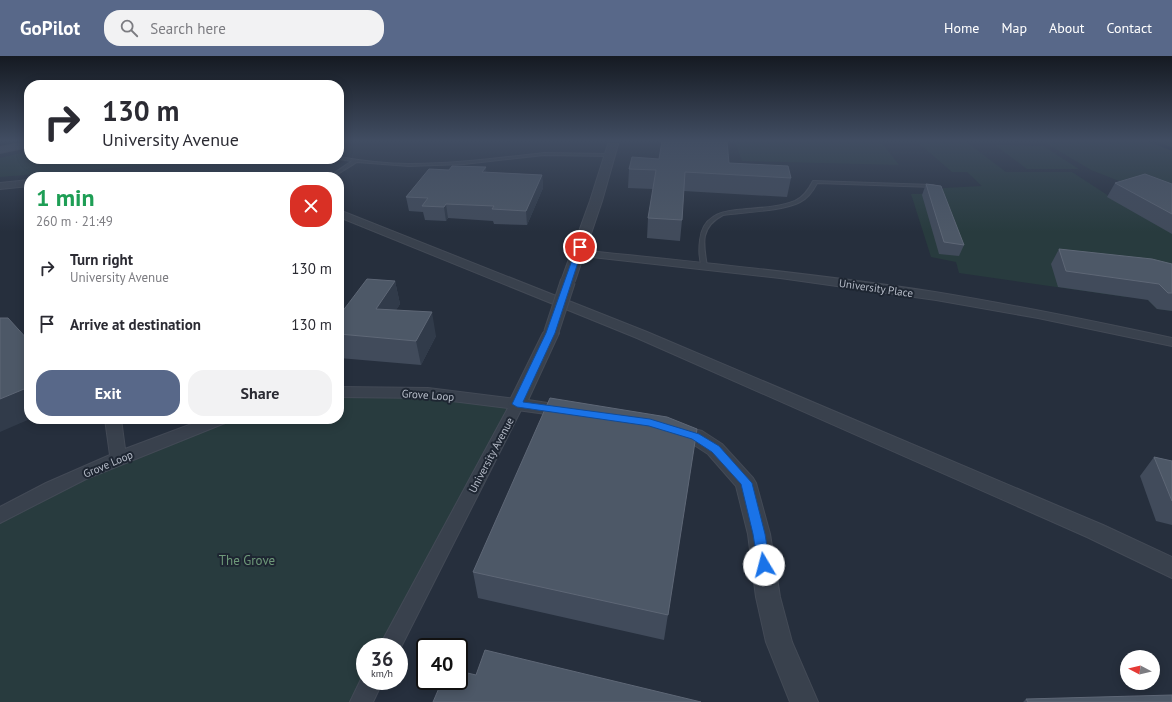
<!DOCTYPE html>
<meta charset="utf-8">
<style>
:root{--surface:#fff;--page:#f2f2f3;--text:#2b2b33;--muted:#7c7c81;--accent:#586889}
body{margin:0;font-family:"PT Sans",sans-serif;background:var(--page);color:var(--text);height:100vh;display:flex;flex-direction:column;font-size:15px;white-space:nowrap}
*{box-sizing:border-box;margin:0}
p{font-size:13px;color:var(--muted)}
.icon{flex:none;width:22px;height:22px;fill:none;stroke:currentColor;stroke-width:2;stroke-linecap:round;stroke-linejoin:round}
.map{position:relative;flex:1;overflow:hidden}
.details{position:absolute;left:24px;top:116px;width:320px;height:252px;display:flex;flex-direction:column;background:var(--surface);border-radius:16px;box-shadow:0 2px 10px #0003}
.details>*{flex:none}
.top-card{position:absolute;left:24px;top:24px;width:320px;height:84px;border-radius:16px;box-shadow:0 2px 10px #0003;background:#fff;color:var(--text);overflow:hidden}
.needle{width:26px;rotate:277deg}
.fabs{position:absolute;left:1120px;top:594px;display:grid;gap:8px}
.fabs a{display:grid;place-items:center;width:40px;height:40px;border-radius:50%;background:var(--surface);box-shadow:0 2px 10px #0003;font-size:20px}
.speed{position:absolute;left:356px;top:582px;display:flex;gap:8px;font-size:20px;font-weight:700;text-align:center}
.speed>*{display:grid;place-content:center;width:52px;height:52px;border-radius:50%;background:var(--surface);box-shadow:0 2px 10px #0003;line-height:1}
.speed small{font-size:10px;font-weight:400}
.speed .limit{border:2px solid #111;border-radius:6px;background:#fff;color:#111}
.pin{position:absolute;display:grid;place-items:center;width:34px;height:34px;color:#fff;margin:-17px;border:2px solid #fff;border-radius:50%;box-shadow:0 1px 4px #0007}
.me{position:absolute;width:44px;margin:-22px;rotate:352deg;stroke-linejoin:round;filter:drop-shadow(0 0 3px #0008)}
.turn{display:flex;align-items:center;gap:14px;height:84px;padding:0 12px;font-size:18px}
.turn .icon{width:52px;height:52px;stroke-width:2.5}
.turn b{display:block;font-size:28px;line-height:34px}
.round{display:grid;place-items:center;flex:none;width:42px;height:42px;border-radius:16px;background:var(--page)}
.head{display:flex;align-items:center;justify-content:space-between;height:68px;padding:0 12px}
h1{font-size:24px;font-weight:800;line-height:30px;color:#1e9e55}
.primary-button{display:flex;gap:8px;margin-top:auto;padding:8px 12px}
.primary-button a{flex:1;height:46px;border-radius:16px;background:var(--accent);color:#fff;font-size:16px;font-weight:800;line-height:46px;text-align:center}
.primary-button a+a{background:var(--page);color:var(--text)}
ul{padding:0;list-style:none}
li{display:flex;align-items:center;gap:12px;height:56px;padding:0 12px}
li div{flex:1}
li b{display:block;font-size:15px}
li em{font-style:normal}
header{display:flex;align-items:center;gap:24px;box-sizing:border-box;height:56px;padding:0 20px;background:var(--accent);color:#fff}
header strong{font-size:19px}
nav{display:flex;gap:22px;margin-inline-start:auto;font-size:14px}
.search{width:280px;height:36px;background:var(--page);display:flex;align-items:center;gap:10px;box-sizing:border-box;padding:0 14px;border-radius:16px;color:var(--muted);font-size:15px}
.map>svg:first-child{display:block}
</style>
<header>
<strong>GoPilot</strong>
<div class="search"><svg class="icon" aria-label="search" viewBox="0 0 24 24"><circle cx="10" cy="10" r="6"/><path d="M15 15l6 6"/></svg>Search here</div>
<nav><a>Home</a><a>Map</a><a>About</a><a>Contact</a></nav>
</header>
<div class="map">
<svg width="1172" height="646" viewBox="0 0 1172 646">
<rect width="100%" height="100%" fill="#262f3d"/>
<!-- green -->
<path fill="#283b3e" d="M735 85H880L899 109 742 105Z
M916 85H965L1006 116H1072L1115 144 1137 132 1091 114 1042 85H1172V255L1157 253 1144 240 1123 238 1126 241 959 217 956 206 931 201 911 138H934L944 132 982 130 967 116H952Z
M995 89 1043 90 1079 113H1027Z
M29 95V103H182L188 106 0 121V102Z
M339 336 517 348 390 591H365V625L361 646H0V460L220 363H339Z"/>
<g fill="none" stroke-linecap="round" stroke-linejoin="round">
<!-- stream -->
<path stroke="#19263b" stroke-width="3" d="M1151 85 1172 93"/>
<defs>
<path id="service" d="M544 97 609 98 611 99 609 100 544 99 464 108 409 110 357 106 333 121H328L352 105 338 103 339 101C362 105 386 108 409 108 454 108 499 102 544 97Z
M813 125 933 129 935 130 933 131 817 127C813 135 808 142 800 146 783 155 744 156 723 159 700 171 703 187 707 210L706 211H702C699 203 699 192 700 184 701 174 705 166 713 161 720 156 729 155 737 154 756 152 777 152 795 145 804 141 809 133 813 125Z"/>
<path id="minor" d="M578 194C697 206 816 218 935 236 1014 249 1093 265 1172 282V290L1038 262 936 244 780 222 574 199 573 197 574 195Z
M339 331 428 332 517 343 522 345 524 348 399 595V591H379L508 352 428 342 339 341Z
M105 363H121L125 393 205 363H228L225 367 86 423 0 467V451L46 427 110 399Z
M364 617 365 625H383L373 646H350Z"/>
<path id="tertiary" d="M609 85H619L602 145 575 225 573 228 568 229 563 228 561 225 590 145Z
M106 118H155L160 121H101Z
M29 124V130L0 133V127Z
M339 154 647 276 1103 469 1172 501V522L1087 481 637 282 339 161Z
M551 272 556 274 559 277 528 344 574 351 577 355 574 359 568 361 517 354 511 352 508 348 543 277 546 274Z
M674 368 702 375 722 388 753 422 756 427 770 478 780 541 792 586 818 646H790L766 586 756 541 748 478 736 430 708 398 688 385 667 379 665 374 667 369Z"/>
<path id="secondary" d="M29 85V91L0 97V91Z"/>
</defs>
<!-- service casing -->
<use href="#service" stroke="#434a56" stroke-width="2"/>
<!-- minor casing -->
<use href="#minor" stroke="#434a56" stroke-width="2"/>
<!-- tertiary casing -->
<use href="#tertiary" stroke="#434a56" stroke-width="2"/>
<!-- secondary casing -->
<use href="#secondary" stroke="#434a56" stroke-width="2"/>
<!-- service -->
<use href="#service" fill="#39414d" fill-rule="evenodd"/>
<!-- minor -->
<use href="#minor" fill="#39414d" fill-rule="evenodd"/>
<!-- tertiary -->
<use href="#tertiary" fill="#39414d" fill-rule="evenodd"/>
<!-- secondary -->
<use href="#secondary" fill="#485060" fill-rule="evenodd"/>
<defs>
<path id="tertiary-bridge" d="M551 277 568 225"/>
</defs>
<!-- tertiary-bridge casing -->
<use href="#tertiary-bridge" stroke="#434a56" stroke-width="16" stroke-linecap="butt"/>
<!-- tertiary-bridge -->
<use href="#tertiary-bridge" stroke="#39414d" stroke-width="14"/>
</g>
<!-- wall -->
<path fill="#414b5b" d="M729 107 791 122 787 141 684 135 682 164 680 185 647 182 648 162 653 133 628 132 629 113Z
M486 111V116L542 119 543 132 527 169 494 168 493 165 448 162 446 165 425 164 423 156 409 155 406 141 449 114Z
M1115 127 1172 128V178L1107 141Z
M926 128 964 189 959 200 939 198 922 139Z
M1059 193 1172 208V255L1157 253 1148 244 1058 231 1051 208Z
M395 225 400 248 396 254 436 280 421 309 339 302V256H342Z
M697 373 664 584 478 542 473 516Z
M1154 401 1172 405V469L1156 465 1140 420Z
M1026 643 1172 646H1023Z"/>
<!-- shaded-wall -->
<path fill="#313b4a" d="M486 111 487 124 482 116Z
M542 119 543 132 527 169 526 155Z
M446 148 448 162 446 165 444 151Z
M395 225 400 248 382 276 376 253Z
M432 256 436 280 421 309 416 285Z
M29 331V363H30L0 376V343Z"/>
<!-- building -->
<path fill="#4d5867" stroke="#5e6776" d="M662 85H727L729 107 788 110 791 122 685 116 682 164 648 162 656 114 629 113 632 101 659 103Z
M452 110 486 111 482 116 542 119 526 155 492 153 494 150 446 148 444 151 422 150 428 142 406 141 429 113 449 114Z
M1145 118 1172 128V158L1115 127Z
M926 128 941 130 964 189 944 186Z
M1059 193 1152 203 1172 208V237H1168L1159 228 1066 215Z
M367 223 395 225 376 253 432 256 416 285 339 278V256H342Z
M0 262H8L29 285V331L0 343Z
M550 342 667 361 697 373 668 559 473 516Z
M1154 401 1172 405V445Z
M485 594 701 646H433L442 625H459V615L476 619Z
M1172 639V646H1028L1026 643Z"/>
<!-- sky -->
<linearGradient id="sky" x2="0" y2="1"><stop stop-color="#151a22"/><stop offset="0.48" stop-color="#414d62"/><stop offset="1" stop-color="#414d62" stop-opacity="0"/></linearGradient>
<rect width="1172" height="176" fill="url(#sky)"/>
<!-- route -->
<path fill="#1a73e8" stroke="#114b97" d="M577 190 583 191 555 277 523 346 650 363 699 378 719 390 752 427 765 478 770 509 768 513 764 514 759 513 758 509 753 478 741 428 712 396 692 383 649 370 517 351 512 348 546 277Z"/>
<g text-anchor="middle" stroke-width="4" stroke-linejoin="round" paint-order="stroke">
<!-- street labels -->
<g font-size="11" fill="#b6bcc8" stroke="#1e2632">
<text transform="translate(876 232) rotate(8)" y="4">University Place</text>
<text transform="translate(428 339) rotate(4)" y="4">Grove Loop</text>
<text transform="translate(491 399) rotate(-62)" y="4">University Avenue</text>
<text transform="translate(108 408) rotate(-23)" y="4">Grove Loop</text>
</g>
<!-- near-park labels -->
<g font-size="13" fill="#6e9879" stroke="#1e2632">
<text x="247" y="509">The Grove</text>
</g>
</g>
</svg>
<div class="fabs">
<a><svg class="needle" viewBox="-14 -14 28 28"><path d="M0-13l5 13h-10z" fill="#e53935"/><path d="M0 13l5-13h-10z" fill="#7c7c81"/></svg></a>
</div>
<div class="speed"><div>36<small>km/h</small></div><div class="limit">40</div></div>
<div class="pin" style="left:580px;top:191px;background:#d93025"><svg class="icon" aria-label="arrive" viewBox="0 0 24 24"><path d="M6 21V4h12l-3 4 3 4H6"/></svg></div>
<svg class="me" style="left:764px;top:509px" viewBox="-20 -20 40 40"><circle r="19" fill="#fff"/><path d="M0-13L10 11 0 6-10 11z" fill="#1a73e8"/></svg>
<div class="top-card">
<div class="turn"><svg class="icon" aria-label="right" viewBox="0 0 24 24"><path d="M7 20v-9h11M14 6l5 5-5 5"/></svg><div><b>130 m</b>University Avenue</div></div>
</div>
<section class="details">
<div class="head"><div><h1>1 min</h1><p>260 m · 21:49</p></div><a class="round" style="background:#d93025;color:#fff"><svg class="icon" aria-label="close" viewBox="0 0 24 24"><path d="M6 6l12 12M18 6L6 18"/></svg></a></div>
<ul>
<li><svg class="icon" aria-label="right" viewBox="0 0 24 24"><path d="M7 20v-9h11M14 6l5 5-5 5"/></svg><div><b>Turn right</b><p>University Avenue</p></div><em>130 m</em></li>
<li><svg class="icon" aria-label="arrive" viewBox="0 0 24 24"><path d="M6 21V4h12l-3 4 3 4H6"/></svg><div><b>Arrive at destination</b></div><em>130 m</em></li>
</ul>
<div class="primary-button"><a>Exit</a><a>Share</a></div>
</section>
</div>
